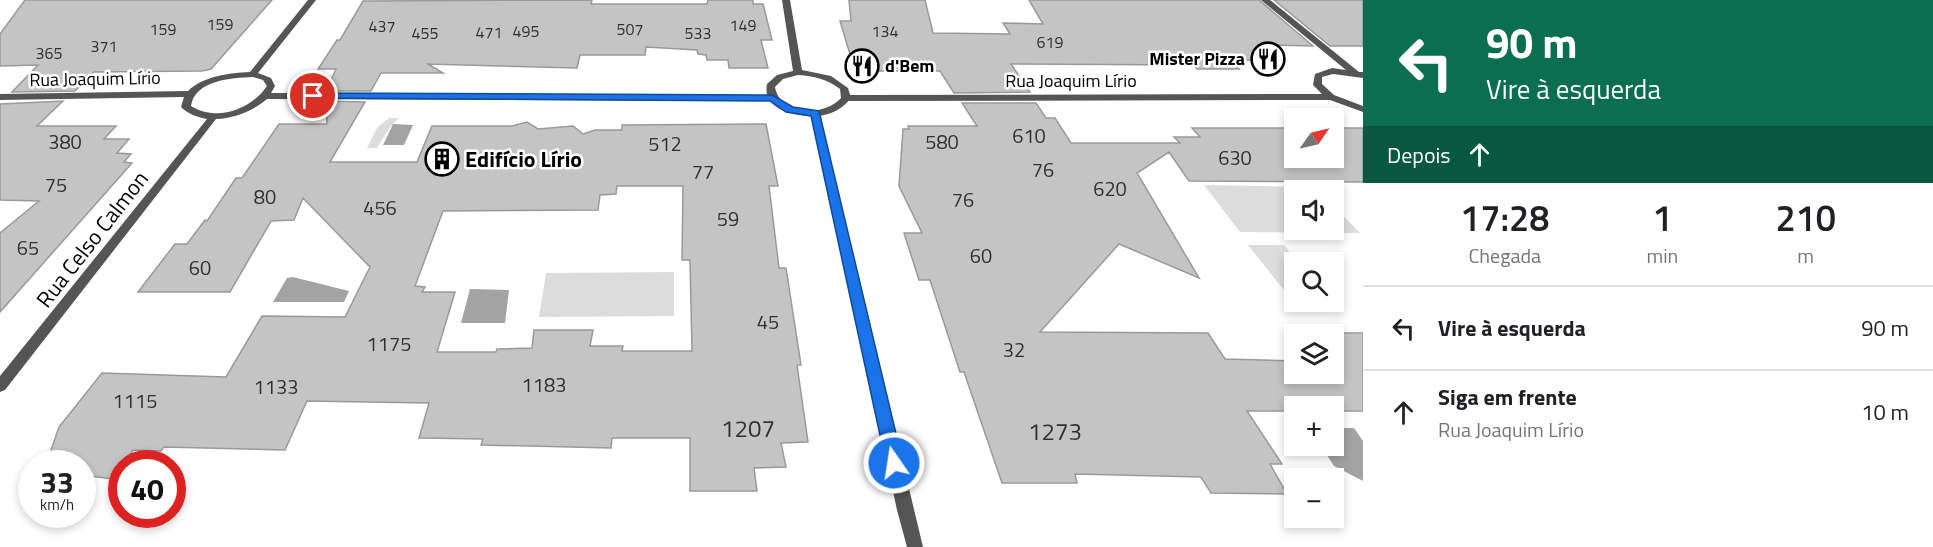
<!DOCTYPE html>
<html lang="pt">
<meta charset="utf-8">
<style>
:root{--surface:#fff;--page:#f6f6f6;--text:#202124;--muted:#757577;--line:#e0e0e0}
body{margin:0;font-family:"Titillium Web",sans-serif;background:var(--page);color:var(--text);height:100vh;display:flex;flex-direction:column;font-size:22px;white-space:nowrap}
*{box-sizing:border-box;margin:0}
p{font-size:20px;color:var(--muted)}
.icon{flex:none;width:33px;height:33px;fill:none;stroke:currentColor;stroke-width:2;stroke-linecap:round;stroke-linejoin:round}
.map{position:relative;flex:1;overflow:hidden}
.side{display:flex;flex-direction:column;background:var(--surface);width:570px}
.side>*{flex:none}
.hud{background:#0b6e4f;color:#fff;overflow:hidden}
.needle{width:39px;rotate:56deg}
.controls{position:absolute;left:1284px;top:108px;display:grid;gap:12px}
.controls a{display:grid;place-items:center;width:60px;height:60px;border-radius:0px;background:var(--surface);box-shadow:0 3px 9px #0003;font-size:30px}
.speed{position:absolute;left:18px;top:450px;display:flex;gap:12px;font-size:30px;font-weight:700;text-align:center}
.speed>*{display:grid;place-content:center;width:78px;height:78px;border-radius:50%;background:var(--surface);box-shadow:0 3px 9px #0003;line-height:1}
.speed small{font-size:15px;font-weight:400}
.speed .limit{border:9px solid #d22;background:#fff;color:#111}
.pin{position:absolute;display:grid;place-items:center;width:51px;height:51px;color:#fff;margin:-26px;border:3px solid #fff;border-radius:50%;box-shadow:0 2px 6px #0007}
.me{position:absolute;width:66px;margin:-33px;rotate:347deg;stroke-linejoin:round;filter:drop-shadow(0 0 4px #0008)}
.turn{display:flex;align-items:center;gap:21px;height:126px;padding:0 24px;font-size:27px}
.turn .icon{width:78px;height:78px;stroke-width:2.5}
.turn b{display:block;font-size:42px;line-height:51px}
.then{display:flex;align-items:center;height:57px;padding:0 24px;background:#0003;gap:12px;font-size:22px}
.eta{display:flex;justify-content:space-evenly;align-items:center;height:102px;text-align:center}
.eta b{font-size:36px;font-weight:600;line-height:42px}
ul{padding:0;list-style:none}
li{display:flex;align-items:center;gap:18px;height:84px;padding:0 24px;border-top:2px solid var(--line)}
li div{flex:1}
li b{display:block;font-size:22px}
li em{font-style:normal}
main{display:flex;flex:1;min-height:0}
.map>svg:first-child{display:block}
</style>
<main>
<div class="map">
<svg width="1363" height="547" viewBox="0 0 1363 547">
<rect width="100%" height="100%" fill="#fff"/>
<!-- green -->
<path fill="#dcdcdc" d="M389 118H399L390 127 377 148H367L377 128Z
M1204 185 1315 187 1318 190H1294V230H1334V206L1360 233 1240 232Z
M1248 245H1284L1298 262H1294V289H1283Z
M674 272V316L539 317 546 273Z"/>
<!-- water -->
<path fill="#a3a3a3" d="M393 124 413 125 404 145H383Z
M293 277 349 291 344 302H273L287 278Z
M470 289 509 290 505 323H461Z
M1334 428H1354L1363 441V481L1334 466 1321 446H1334Z"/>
<!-- building -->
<path fill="#c4c4c4" stroke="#999" stroke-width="1.5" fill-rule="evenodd" d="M25 0H272L211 69 202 71 94 72 75 91 12 92 38 65 0 66V34Z
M592 0 591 4H707L708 0H753V4H763L772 40H761L768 68H729L728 60H707L706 55 698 54 697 50 646 47 645 55H580L577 68 428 64 443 73H381L371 91H326L336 69H318L337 40H340L363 1Z
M849 0H925L933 33 1010 34 1003 23 1043 24 1029 0H1259L1313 46 1264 45 1281 60H1237L1242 66 1235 65 1239 69H1197L1193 65 1011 64 1030 92 954 93 940 71H855L840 21H851Z
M1274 0H1363V46H1330Z
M63 101 37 126H116L104 139H129L117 153 131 154 124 162 132 163 0 312V233L39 201 0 200V104Z
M326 101 365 102 330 162H417L432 126H512L527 122 538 129 573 126 583 134 595 130H622V125L766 124 778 186H769L779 268H786L801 365H797L808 442 781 443 786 467 754 468 757 491H690V438H612L611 448 481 445 483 439 419 438 429 403 307 401 285 450 164 447 161 451 133 450 113 479 82 475V464H46L59 427 102 373 226 377 262 316 345 317 370 267 303 198 294 220 271 221 230 292H138L175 244H187L205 220 207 221 236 178H242L279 124H327ZM617 186H683L682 260H690L692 351H622L623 346H590L593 330H534L532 348 497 349 496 352H437L455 292H422L425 287 415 286 443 211 598 210 600 195 616 194Z
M962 103H1036L1046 118H1055L1071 143H1180L1174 137H1200L1192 128H1294V158H1334V128H1363V182L1189 181 1169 152 1137 173 1199 278 1119 244 1040 332 1208 333 1225 359 1294 361V374H1334V334L1297 333H1363V411H1334V406H1294V411H1247L1282 464H1270L1287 494 1211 493 1201 477 1075 474 1077 483H1002L964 372H960L930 280H919L904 233H922L899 186 903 129H909L908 126H977Z"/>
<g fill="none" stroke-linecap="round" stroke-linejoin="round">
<!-- minor -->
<path fill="#555" fill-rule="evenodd" d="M308 0H316L258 73 271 78 275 86 271 93 772 95 777 98 772 101 267 99C253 111 235 118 216 119L5 390 0 392V376L207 119C197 117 188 114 181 107L184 97 0 100V94L188 91C203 76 230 73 250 72ZM253 77 263 80 267 86C251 110 216 122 191 106 195 80 231 78 253 77Z
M1261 0H1270L1359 72H1363V78L1333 74 1322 77V84L1334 95 1363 106V112L1330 100 846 101 841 98 846 95 1322 94 1313 85 1315 74 1332 68 1346 70Z"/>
<!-- tertiary -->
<path fill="#555" fill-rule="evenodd" d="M782 0H790L802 70 831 76 848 88 851 98C842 109 834 113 820 116L923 547H907L897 510 811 116C793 115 762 109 767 84L777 75 793 71ZM798 75C814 76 827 79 840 89L841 98C824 117 780 116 775 87L783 79Z"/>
</g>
<!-- route -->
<path fill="#1a73e8" stroke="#114b97" stroke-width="1.5" d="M313 93 772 95 793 107 819 111 903 463 900 468 894 471 888 468 886 463 811 116 786 112 770 101 310 98 308 96Z"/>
<!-- icons -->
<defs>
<symbol id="restaurant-ring" viewBox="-11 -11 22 22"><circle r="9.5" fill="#fff" stroke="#000" stroke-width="1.5"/><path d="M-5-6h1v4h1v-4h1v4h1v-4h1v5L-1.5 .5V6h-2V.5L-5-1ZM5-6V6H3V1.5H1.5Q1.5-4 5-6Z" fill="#000"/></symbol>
<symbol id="building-ring" viewBox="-11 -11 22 22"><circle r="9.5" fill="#fff" stroke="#000" stroke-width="1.5"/><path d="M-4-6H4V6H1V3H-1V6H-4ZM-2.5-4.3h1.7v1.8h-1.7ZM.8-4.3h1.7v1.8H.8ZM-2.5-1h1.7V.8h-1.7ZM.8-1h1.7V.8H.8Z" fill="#000"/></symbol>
</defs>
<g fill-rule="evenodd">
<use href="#restaurant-ring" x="1249" y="40" width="38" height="38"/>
<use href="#restaurant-ring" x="843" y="47" width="38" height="38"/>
<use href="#building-ring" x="423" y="140" width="38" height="38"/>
</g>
<g text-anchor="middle" stroke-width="5" stroke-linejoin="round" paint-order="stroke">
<!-- far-number labels -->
<g font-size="16" fill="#313131">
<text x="220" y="30">159</text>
<text x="743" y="31">149</text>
<text x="382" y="32">437</text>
<text x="163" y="35">159</text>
<text x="630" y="35">507</text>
<text x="526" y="37">495</text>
<text x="885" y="37">134</text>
<text x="489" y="38">471</text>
<text x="425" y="39">455</text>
<text x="698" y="39">533</text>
<text x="1050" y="48">619</text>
<text x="104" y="52">371</text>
<text x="49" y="59">365</text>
</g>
<!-- far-poi labels -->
<g font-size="18" font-weight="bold" fill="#000" stroke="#fff" text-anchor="end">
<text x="1245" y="65">Mister Pizza</text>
<text x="885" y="72" text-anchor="start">d'Bem</text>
</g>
<!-- far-street labels -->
<g font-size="18" fill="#000" stroke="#fff">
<text transform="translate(95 79) rotate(-1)" y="6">Rua Joaquim Lírio</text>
<text x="1071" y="87">Rua Joaquim Lírio</text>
</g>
<!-- number labels -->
<g font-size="20" fill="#313131">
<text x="1029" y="143">610</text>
<text x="65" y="149">380</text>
<text x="942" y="149">580</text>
<text x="665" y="151">512</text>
<text x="1235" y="165">630</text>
<text x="1043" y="177">76</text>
<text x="703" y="179">77</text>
<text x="56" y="192">75</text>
<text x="1110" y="196">620</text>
<text x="265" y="204">80</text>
<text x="963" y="207">76</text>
<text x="380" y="215">456</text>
<text x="728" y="226">59</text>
<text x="28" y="255">65</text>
<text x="981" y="263">60</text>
<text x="200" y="275">60</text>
<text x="768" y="329">45</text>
<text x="389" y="351">1175</text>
<text x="1014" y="357">32</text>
<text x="544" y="392">1183</text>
<text x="276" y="394">1133</text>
<text x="135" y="408">1115</text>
</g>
<!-- poi labels -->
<g font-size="22" font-weight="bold" fill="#000" stroke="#fff" text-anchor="start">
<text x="465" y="167">Edifício Lírio</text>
</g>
<!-- street labels -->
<g font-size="22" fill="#000" stroke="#fff">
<text transform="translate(92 239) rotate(-52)" y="8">Rua Celso Calmon</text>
</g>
<!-- near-number labels -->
<g font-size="24" fill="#313131">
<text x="748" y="437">1207</text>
<text x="1055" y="440">1273</text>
</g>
</g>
</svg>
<div class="controls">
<a><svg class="needle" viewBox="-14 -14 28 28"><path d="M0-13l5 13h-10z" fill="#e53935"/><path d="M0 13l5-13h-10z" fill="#757577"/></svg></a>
<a><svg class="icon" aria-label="sound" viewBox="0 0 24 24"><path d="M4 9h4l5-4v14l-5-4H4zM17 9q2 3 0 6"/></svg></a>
<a><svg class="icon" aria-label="search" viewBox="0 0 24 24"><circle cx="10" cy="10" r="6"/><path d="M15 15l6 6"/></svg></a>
<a><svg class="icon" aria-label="layers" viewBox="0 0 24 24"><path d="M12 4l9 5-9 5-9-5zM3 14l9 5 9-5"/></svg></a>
<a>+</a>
<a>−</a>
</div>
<div class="speed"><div>33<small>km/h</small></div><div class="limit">40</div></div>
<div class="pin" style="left:313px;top:96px;background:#d93025"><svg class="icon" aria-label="arrive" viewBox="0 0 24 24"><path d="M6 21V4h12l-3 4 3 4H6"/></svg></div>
<svg class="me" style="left:894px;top:463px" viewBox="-20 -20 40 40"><circle r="17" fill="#1a73e8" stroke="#fff" stroke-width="3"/><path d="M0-11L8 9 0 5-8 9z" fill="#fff"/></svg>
</div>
<section class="side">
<div class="hud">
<div class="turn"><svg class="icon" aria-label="left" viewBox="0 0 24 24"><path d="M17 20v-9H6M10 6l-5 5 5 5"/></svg><div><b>90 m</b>Vire à esquerda</div></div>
<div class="then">Depois<svg class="icon" aria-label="ahead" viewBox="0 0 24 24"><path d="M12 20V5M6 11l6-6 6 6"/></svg></div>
</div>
<div class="eta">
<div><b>17:28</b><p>Chegada</p></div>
<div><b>1</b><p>min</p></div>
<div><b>210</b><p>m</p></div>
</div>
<ul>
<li><svg class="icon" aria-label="left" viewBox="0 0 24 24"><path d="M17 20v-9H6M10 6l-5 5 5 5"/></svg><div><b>Vire à esquerda</b></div><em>90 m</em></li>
<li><svg class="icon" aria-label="ahead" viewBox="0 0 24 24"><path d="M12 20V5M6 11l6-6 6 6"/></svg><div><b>Siga em frente</b><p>Rua Joaquim Lírio</p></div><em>10 m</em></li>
</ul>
</section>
</main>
